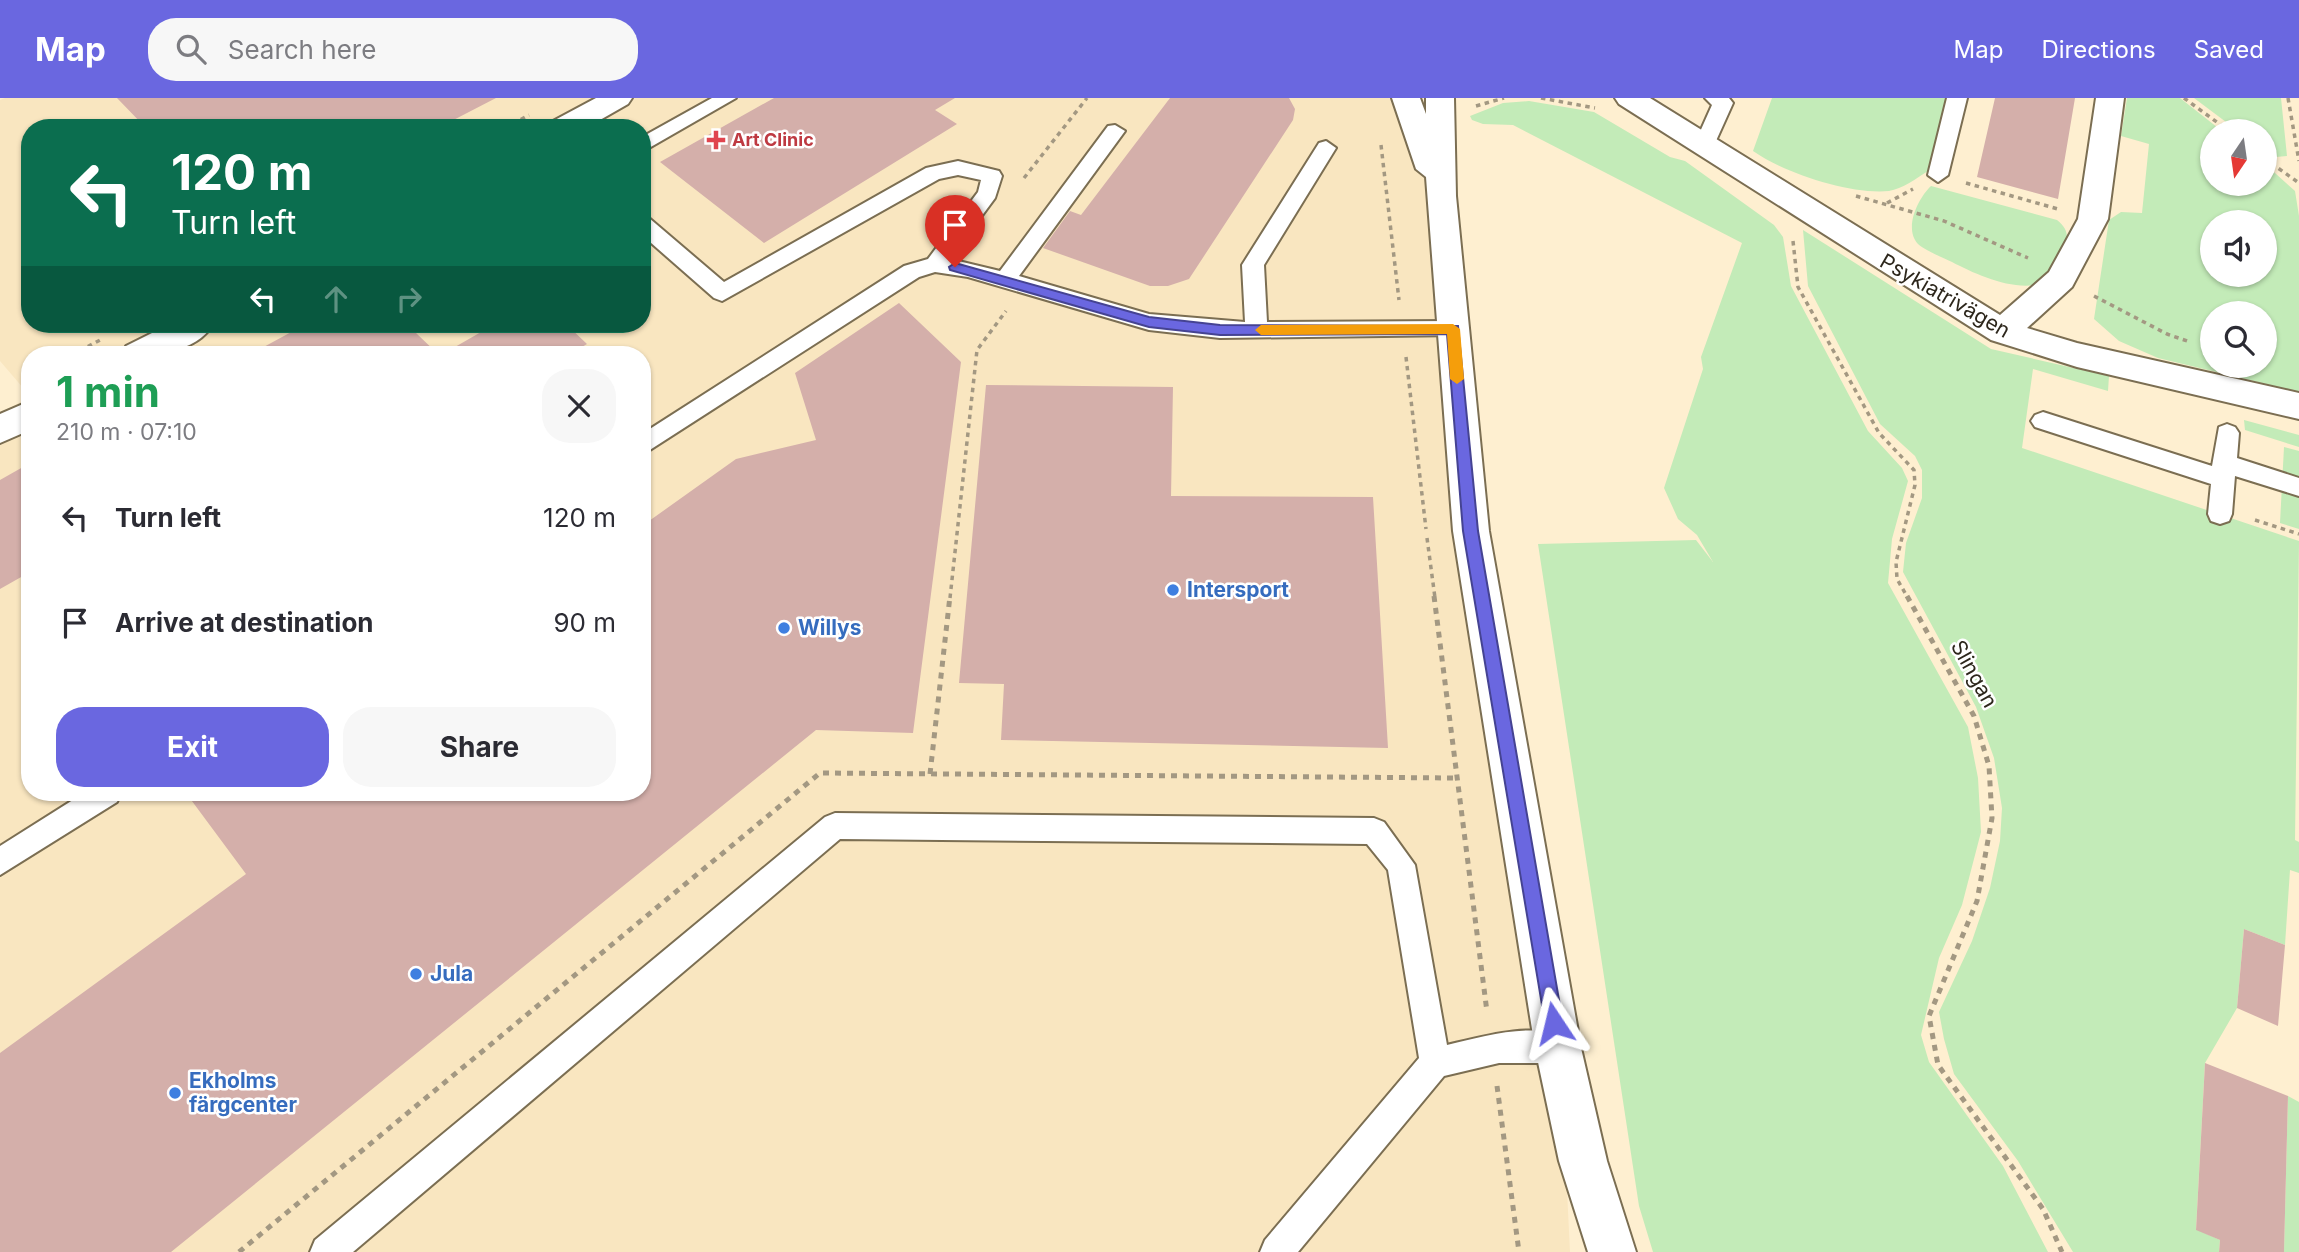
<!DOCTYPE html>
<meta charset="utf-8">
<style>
:root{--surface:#fff;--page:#f7f7f7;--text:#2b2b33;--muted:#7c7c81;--accent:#6a67e0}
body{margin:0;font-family:Inter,sans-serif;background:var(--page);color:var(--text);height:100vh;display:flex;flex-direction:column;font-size:26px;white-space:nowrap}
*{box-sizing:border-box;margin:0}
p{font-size:23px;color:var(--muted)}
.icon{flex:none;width:38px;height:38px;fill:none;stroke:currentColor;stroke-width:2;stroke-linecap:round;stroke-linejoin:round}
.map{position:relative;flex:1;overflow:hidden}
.side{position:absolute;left:21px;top:248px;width:630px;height:455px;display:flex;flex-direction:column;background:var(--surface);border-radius:28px;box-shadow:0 2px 5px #0004}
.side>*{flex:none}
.top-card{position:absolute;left:21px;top:21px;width:630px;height:214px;border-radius:28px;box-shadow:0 2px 5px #0004;background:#0b6e4f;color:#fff;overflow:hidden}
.needle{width:46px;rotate:193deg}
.buttons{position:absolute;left:2200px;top:21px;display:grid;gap:14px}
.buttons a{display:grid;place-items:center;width:77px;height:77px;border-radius:50%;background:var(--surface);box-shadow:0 2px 5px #0004;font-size:35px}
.pin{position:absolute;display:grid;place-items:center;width:60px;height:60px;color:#fff;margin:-72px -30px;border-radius:50% 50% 50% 0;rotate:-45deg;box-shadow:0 0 7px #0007}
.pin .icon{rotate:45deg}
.me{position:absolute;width:77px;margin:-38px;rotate:350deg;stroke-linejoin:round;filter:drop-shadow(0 0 5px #0008)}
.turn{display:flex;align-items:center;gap:24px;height:147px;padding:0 35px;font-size:32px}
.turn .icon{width:91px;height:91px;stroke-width:2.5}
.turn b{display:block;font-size:49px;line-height:60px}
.lanes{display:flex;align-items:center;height:66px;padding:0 35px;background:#0003;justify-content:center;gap:35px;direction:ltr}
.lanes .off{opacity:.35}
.round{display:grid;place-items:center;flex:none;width:74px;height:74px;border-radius:28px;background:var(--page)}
.headline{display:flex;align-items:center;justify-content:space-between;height:119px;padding:0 35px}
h1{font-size:42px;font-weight:700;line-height:52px;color:#1e9e55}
.button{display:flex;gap:14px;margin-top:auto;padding:14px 35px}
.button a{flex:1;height:80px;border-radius:28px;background:var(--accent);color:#fff;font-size:28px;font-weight:700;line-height:80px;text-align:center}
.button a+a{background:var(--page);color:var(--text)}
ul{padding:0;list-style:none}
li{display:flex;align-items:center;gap:21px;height:105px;padding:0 35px}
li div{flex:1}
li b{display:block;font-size:26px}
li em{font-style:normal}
header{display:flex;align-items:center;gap:42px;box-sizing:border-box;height:98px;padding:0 35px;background:var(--accent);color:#fff}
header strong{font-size:33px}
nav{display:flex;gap:38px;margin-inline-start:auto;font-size:24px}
.search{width:490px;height:63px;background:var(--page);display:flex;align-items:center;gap:18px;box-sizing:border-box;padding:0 24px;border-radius:28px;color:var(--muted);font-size:26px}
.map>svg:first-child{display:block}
</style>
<header>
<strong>Map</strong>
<div class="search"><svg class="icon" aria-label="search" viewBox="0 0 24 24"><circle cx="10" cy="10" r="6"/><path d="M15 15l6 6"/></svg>Search here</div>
<nav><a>Map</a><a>Directions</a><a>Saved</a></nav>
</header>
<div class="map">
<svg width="2299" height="1154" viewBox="0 0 2299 1154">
<rect width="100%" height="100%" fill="#feefd0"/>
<!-- built -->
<path fill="#f9e6c0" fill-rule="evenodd" d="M5 0H1397L1432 103 1565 1051 1570 1154H0V315L30 299V695H642V257H30V298L0 263V2ZM30 30H642V226H30Z"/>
<!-- green -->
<path fill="#c3ebb8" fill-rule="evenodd" d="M1772 0H1947L1928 73C1917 80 1902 91 1889 93 1851 97 1784 75 1753 53Z
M2127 0H2180L2222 33H2212V86H2264L2265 66 2295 93 2299 118V294L2158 260 2119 243 2094 221 2109 122 2121 114 2142 115 2149 46 2121 38ZM2212 124H2264V177H2212ZM2264 215V268H2212V215Z
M2194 0H2281L2287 58 2276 59 2265 53 2264 33H2238Z
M1529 3 1594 14 1670 59 1685 63 1774 127 1783 139 1791 188 1868 333 1902 370 1908 383 1892 441 1888 485 1968 629 1978 680 1981 734 1962 807 1939 860 1921 937 1929 964 2003 1068 2048 1154H1653L1639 1108 1538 446 1696 442 1713 464 1697 437 1678 421 1664 390 1703 271 1701 259 1742 145 1513 27 1483 26 1472 22 1470 18 1503 5Z
M1931 88 2057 122C2068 131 2068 137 2066 150 2058 213 1986 182 1952 164 1942 159 1926 153 1918 146 1903 130 1919 99 1931 88Z
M1803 132 1991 251 2109 278 2108 293 2033 271 2022 350 2299 443 2295 742 2299 744V775L2290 772 2285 847 2244 831 2237 910 2205 965 2196 1131 2220 1142 2219 1154H2073L2018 1063 1954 976 1944 941 1939 914 1972 843 1990 790 2000 743 2002 710 1994 660 1976 609 1903 474 1906 445 1922 400V372L1915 358 1880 326 1808 188Z
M2244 322 2299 337V349L2245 332Z
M2284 349 2299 353V431L2280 425Z
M2288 998 2299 1004V1154H2284Z"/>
<!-- building -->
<path fill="#d4afaa" d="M117 0H496L438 30H146Z
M774 0H955L935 12 957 26 764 145 660 64Z
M1170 0H1289L1295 11 1293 22 1189 181 1168 188H1150L1043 150 1070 113 1081 117Z
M1995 0H2075L2058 101 1977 79Z
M899 205 961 264 913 635 816 632 171 1154H0V955L246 776 186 695H642V428L736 361 816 342 795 275Z
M306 226H432L416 235 439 257H249Z
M495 226H566L587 246 568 257H441Z
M986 287 1173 289 1171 398 1373 399 1388 650 1001 642 1004 586 959 585Z
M30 365V474L0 491V382Z
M2244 831 2285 847 2278 928 2237 910Z
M2205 965 2288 998 2284 1154H2219L2220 1142 2196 1132Z"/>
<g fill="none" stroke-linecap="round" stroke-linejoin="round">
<defs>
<path id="lane" d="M712 0H736L642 54V39Z
M1705 0H1729L1733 5 1715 45 1705 51 1695 45 1712 7Z
M1947 0H1967L1948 77 1938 84 1928 77Z
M1115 27 1125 33 1019 178 1149 216 1245 224 1242 167 1319 45 1326 43 1336 50 1264 167 1267 224 1453 223 1461 225 1464 231 1461 237 1220 240 1149 232 968 179 935 174 919 179 642 357V336L904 168 928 161 978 94 981 82 958 77 939 81 722 203 714 200 642 137V118L649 120 724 184 926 70 958 63 999 73 1002 78 995 100 950 161 1000 173 1108 28Z
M2043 314 2212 368 2219 329 2227 326 2235 329 2239 335 2237 360 2299 380V398L2235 378 2232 416 2229 423 2220 426 2211 423 2208 416 2211 386 2035 329 2031 323 2035 317Z
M84 695H121L117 704 0 777V748Z
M835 715 1374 720 1384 724 1415 767 1447 947C1484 938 1532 924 1569 939L1573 950 1569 961 1558 965H1499L1444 978 1298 1154H1260L1265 1142 1419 960 1388 772 1367 746 840 741 353 1154H310L315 1142 825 719Z"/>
<path id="street" d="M596 0H632L628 6 586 30H549L553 23Z
M1615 0H1650L2000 217 2049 174 2078 121 2096 0H2124L2108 121 2072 189 2027 230 2077 245 2299 295V321L2077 269 1991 242 1619 6Z
M170 226H213C196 256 152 257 122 257L126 248Z
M30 303V332L0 345V316Z"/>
<path id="secondary" d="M1392 0H1420L1426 16V0H1454L1456 98 1489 433 1581 950 1607 1063 1636 1154H1588L1559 1063 1535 950 1453 433 1426 79 1416 71Z"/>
</defs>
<!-- lane casing -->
<use href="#lane" stroke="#7b6e52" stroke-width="4"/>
<!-- street casing -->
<use href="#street" stroke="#7b6e52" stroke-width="4"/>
<!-- secondary casing -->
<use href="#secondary" stroke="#7b6e52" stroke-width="4"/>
<!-- path-far1 -->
<path stroke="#a39882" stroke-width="3.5" stroke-dasharray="4.5 4.5" stroke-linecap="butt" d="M1541 0 1595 10
M2184 0 2229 33
M2288 0 2299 63
M1476 8 1504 0
M505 30 529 17
M1381 47 1399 202
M2264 60 2299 85
M1024 80 1087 0
M1966 85 2058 111
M30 96 26 98 30 103
M1856 98 1944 123 2028 160
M1887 105 1913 91
M1793 143 1798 189 1879 335 1914 372 1915 387 1896 464 1897 481 1908 500
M2094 198 2167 236 2190 244
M72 257 102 241
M1406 259 1426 431
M2255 422 2299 436
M1427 440 1435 500
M950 500 977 252 1006 213"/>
<!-- path -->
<path stroke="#a39882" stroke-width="5" stroke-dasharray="6 6" stroke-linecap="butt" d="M1434 498 1487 914
M1907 498 1974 618 1989 668 1992 720 1977 803 1929 918 1938 967 2043 1111 2062 1154
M930 676 950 498
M1497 988 1519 1154
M239 1154 820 675 1455 680"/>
<!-- lane -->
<use href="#lane" fill="#fff" fill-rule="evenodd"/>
<!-- street -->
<use href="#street" fill="#fff" fill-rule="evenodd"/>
<!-- secondary -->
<use href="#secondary" fill="#fff" fill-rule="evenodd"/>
</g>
<!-- route -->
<path fill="#6a67e0" stroke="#454392" stroke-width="2" d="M955 165 1149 219 1220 227 1458 228 1478 433 1563 925 1561 932 1554 934 1548 932 1545 925 1463 433 1447 236 1220 237 1149 229 950 172 949 169Z"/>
<!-- slow -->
<path fill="#f59e0b" d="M1453 226 1460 231 1464 281 1457 286 1450 281 1447 236 1261 237 1255 232 1261 227Z"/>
<!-- markers -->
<path fill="#e0444e" stroke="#fff" stroke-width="2.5" d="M712.5 31.5h7v7h7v7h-7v7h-7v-7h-7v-7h7z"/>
<g fill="#3f7fe0" stroke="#fff" stroke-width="2.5">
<circle cx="1173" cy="492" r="7"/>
<circle cx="784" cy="530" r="7"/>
<circle cx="416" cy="876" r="7"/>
<circle cx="175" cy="995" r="7"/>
</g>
<g text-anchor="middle" stroke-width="5" stroke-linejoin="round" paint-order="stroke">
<!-- far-health labels -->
<g font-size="18" font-weight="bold" fill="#be3a42" stroke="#fff" text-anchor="start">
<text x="732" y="48">Art Clinic</text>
</g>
<!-- street labels -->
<g font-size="21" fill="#2d271c" stroke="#fff">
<text transform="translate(1945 198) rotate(30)" y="7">Psykiatrivägen</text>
<text transform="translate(1974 576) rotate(61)" y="7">Slingan</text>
</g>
<!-- shop labels -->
<g font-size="21" font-weight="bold" fill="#366cbe" stroke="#fff" text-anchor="start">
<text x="1187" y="499">Intersport</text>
<text x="798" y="537">Willys</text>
<text x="430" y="883">Jula</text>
<text x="189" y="990">Ekholms<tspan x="189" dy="24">färgcenter</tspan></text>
</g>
</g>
</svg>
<div class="buttons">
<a><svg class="needle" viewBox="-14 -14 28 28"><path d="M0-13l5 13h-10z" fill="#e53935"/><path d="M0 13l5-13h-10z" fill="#7c7c81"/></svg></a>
<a><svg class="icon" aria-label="sound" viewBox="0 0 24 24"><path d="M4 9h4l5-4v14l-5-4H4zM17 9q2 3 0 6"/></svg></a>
<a><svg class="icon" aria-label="search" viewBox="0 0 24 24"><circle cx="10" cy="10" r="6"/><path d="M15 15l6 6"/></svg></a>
</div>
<div class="pin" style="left:955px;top:169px;background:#d93025"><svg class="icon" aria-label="arrive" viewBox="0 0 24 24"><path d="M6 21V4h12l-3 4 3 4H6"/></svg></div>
<svg class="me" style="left:1554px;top:925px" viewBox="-20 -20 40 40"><path d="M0-17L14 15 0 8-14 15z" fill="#6a67e0" stroke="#fff" stroke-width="4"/></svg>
<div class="top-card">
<div class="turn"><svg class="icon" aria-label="left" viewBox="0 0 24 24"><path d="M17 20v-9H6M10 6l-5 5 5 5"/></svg><div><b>120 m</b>Turn left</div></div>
<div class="lanes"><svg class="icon" aria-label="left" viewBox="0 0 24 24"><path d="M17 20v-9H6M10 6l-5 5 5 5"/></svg><svg class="icon off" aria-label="ahead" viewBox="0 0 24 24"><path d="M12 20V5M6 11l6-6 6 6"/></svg><svg class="icon off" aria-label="right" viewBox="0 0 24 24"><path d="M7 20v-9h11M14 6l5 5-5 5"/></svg></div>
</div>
<section class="side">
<div class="headline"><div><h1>1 min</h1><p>210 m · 07:10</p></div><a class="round"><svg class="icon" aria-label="close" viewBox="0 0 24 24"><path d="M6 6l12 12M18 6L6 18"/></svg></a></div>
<ul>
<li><svg class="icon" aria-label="left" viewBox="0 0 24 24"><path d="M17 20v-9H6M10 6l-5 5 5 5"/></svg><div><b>Turn left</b></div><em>120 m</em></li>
<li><svg class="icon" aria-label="arrive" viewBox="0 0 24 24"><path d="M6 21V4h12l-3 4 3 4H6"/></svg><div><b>Arrive at destination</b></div><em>90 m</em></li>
</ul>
<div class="button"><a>Exit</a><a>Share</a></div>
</section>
</div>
